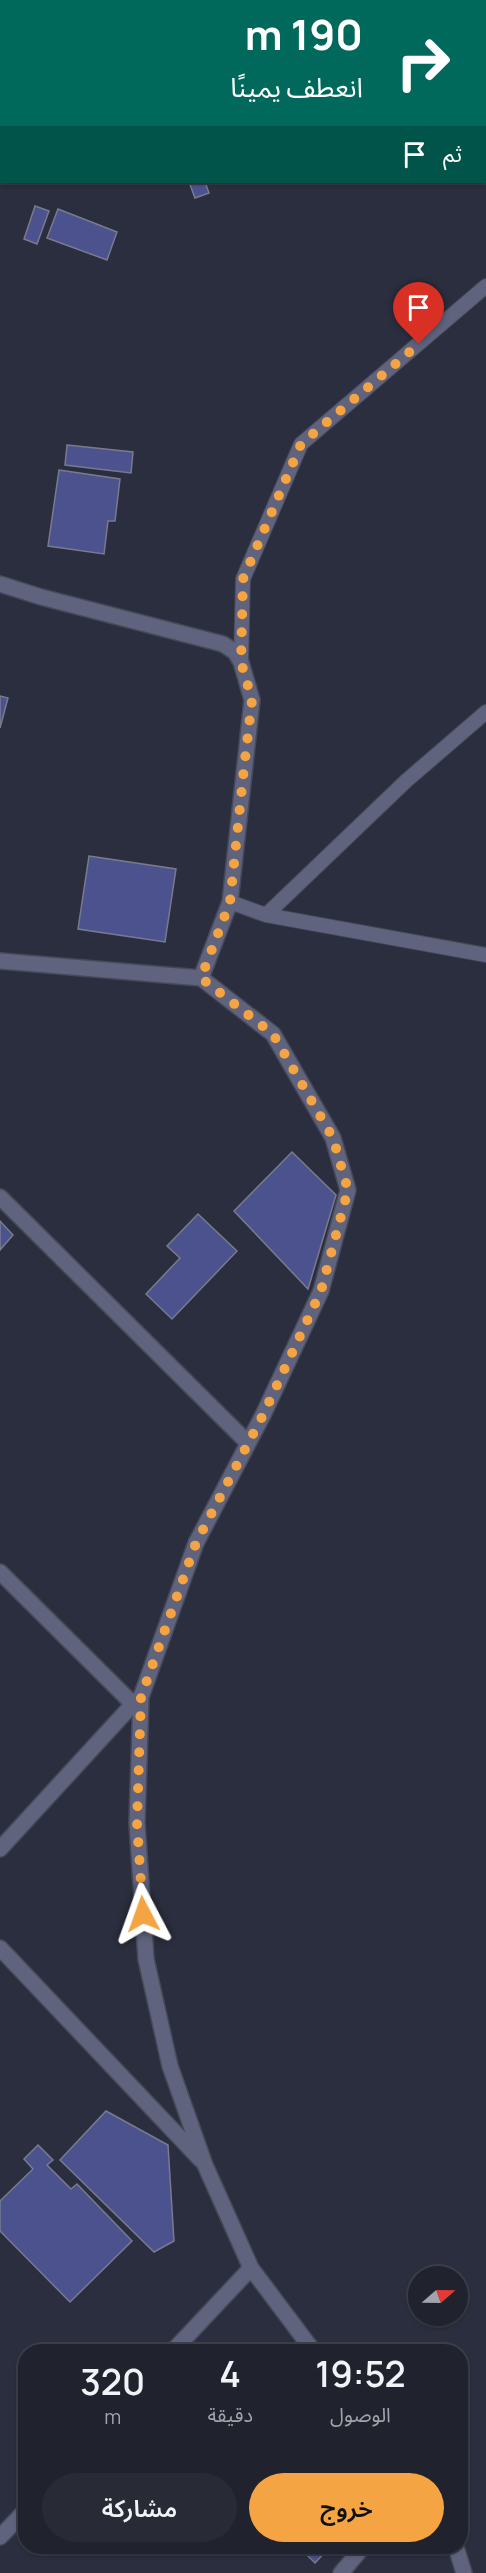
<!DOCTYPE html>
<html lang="ar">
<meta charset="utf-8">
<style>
:root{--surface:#20222e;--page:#282a36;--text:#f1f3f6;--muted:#a2a4aa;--line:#3d3f4a;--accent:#f4a443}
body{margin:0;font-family:Manrope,"Noto Sans Arabic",sans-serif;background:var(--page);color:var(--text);direction:rtl;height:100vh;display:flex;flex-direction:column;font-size:22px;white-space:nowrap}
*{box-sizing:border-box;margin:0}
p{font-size:20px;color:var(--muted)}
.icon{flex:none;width:33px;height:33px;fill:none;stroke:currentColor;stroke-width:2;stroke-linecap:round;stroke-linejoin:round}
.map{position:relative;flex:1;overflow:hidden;direction:ltr}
.drawer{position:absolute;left:18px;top:2344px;width:450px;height:210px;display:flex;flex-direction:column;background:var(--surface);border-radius:24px;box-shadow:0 2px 4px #0004,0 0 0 2px var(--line);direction:rtl}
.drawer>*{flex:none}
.guide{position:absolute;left:0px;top:0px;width:486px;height:183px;box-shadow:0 2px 4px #0004,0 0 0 2px var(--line);direction:rtl;background:#00695c;color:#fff;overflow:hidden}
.needle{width:39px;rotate:70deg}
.buttons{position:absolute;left:408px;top:2266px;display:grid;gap:12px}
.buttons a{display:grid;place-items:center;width:60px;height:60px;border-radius:50%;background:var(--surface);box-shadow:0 2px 4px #0004,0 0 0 2px var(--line);font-size:30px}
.pin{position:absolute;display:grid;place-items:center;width:51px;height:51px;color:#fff;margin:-62px -26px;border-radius:50% 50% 50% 0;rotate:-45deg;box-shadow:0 0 6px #0007}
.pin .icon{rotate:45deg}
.me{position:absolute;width:66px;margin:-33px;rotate:356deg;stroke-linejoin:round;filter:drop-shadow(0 0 4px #0008)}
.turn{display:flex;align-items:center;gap:21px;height:126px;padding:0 24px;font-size:27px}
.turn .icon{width:78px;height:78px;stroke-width:2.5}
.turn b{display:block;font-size:42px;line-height:51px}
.then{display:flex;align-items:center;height:57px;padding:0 24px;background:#0003;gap:12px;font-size:22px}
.eta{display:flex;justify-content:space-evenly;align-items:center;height:102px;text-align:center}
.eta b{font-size:36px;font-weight:600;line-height:42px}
.action{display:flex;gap:12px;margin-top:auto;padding:12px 24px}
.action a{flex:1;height:69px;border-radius:36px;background:var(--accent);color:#111;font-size:24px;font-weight:600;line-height:69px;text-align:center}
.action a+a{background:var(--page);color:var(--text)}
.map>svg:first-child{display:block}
</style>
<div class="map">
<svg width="486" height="2573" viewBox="0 0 486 2573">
<rect width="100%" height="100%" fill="#2b2e3e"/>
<!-- building -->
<path fill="#4c528d" stroke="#787b8e" stroke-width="1.5" d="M220 0H261L262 2H218Z
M189 182H205L209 193 195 198Z
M35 206 49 211 37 244 24 239Z
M58 209 117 232 107 260 47 238Z
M67 445 133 452 131 473 65 465Z
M59 470 120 479 115 521H108L104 554 48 546Z
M0 696 8 698 0 728Z
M89 856 176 869 165 942 78 929Z
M292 1152 336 1195 308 1289 234 1211Z
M198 1214 237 1251 172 1319 146 1294 180 1258 167 1246Z
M0 1221 13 1235 0 1250Z
M106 2111 168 2145 174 2241 154 2252 60 2160Z
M38 2145 53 2160 47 2165 71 2189 77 2184 132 2241 70 2302 0 2231V2201L33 2169 24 2159Z
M299 2547H330L315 2563Z"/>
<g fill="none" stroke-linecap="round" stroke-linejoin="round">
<defs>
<path id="lane" d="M241 662 243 579 301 444 486 286
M230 902 266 915 486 955
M266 915 406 781 486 712"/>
<path id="street" d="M206 2 208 0
M0 169H2
M0 584 41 597 223 644 235 652 241 662 252 700 230 902 201 978
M0 961 201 978 273 1034 333 1138 348 1190 321 1291 263 1415 196 1543 141 1697 137 1823 146 1959 170 2066 205 2165 251 2268 314 2352
M0 1197 248 1443
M0 1572 133 1704 141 1697
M0 1849 133 1704
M0 1948 201 2160
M172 2352 251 2268
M0 2537 26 2510
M456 2547 464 2573
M341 2573 363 2547"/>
</defs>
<!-- lane casing -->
<use href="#lane" stroke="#464958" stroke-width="16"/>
<!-- street casing -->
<use href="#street" stroke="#464958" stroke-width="18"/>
<!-- lane -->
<use href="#lane" stroke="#5f637e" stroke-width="14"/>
<!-- street -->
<use href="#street" stroke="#5f637e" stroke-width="15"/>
</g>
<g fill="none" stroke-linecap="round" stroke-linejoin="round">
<!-- route -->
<path stroke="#f4a443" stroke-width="10" stroke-dasharray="0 18" d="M143 1914 137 1823 141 1697 196 1543 263 1415 321 1291 348 1190 333 1138 273 1034 201 978 230 902 244 768 252 700 241 662 243 579 301 444 419 344"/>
</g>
</svg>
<div class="buttons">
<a><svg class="needle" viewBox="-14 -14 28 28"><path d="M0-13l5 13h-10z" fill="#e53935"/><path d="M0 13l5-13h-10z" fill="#a2a4aa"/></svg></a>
</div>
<div class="pin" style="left:419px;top:344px;background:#d93025"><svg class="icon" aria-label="arrive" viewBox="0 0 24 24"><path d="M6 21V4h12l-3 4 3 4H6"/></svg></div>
<svg class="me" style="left:143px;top:1914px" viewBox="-20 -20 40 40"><path d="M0-17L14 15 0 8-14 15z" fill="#f4a443" stroke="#fff" stroke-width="4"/></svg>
<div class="guide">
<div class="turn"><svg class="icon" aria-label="right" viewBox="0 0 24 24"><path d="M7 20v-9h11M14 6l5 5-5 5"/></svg><div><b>190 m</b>انعطف يمينًا</div></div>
<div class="then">ثم<svg class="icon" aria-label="arrive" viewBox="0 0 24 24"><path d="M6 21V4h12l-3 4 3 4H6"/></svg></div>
</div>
<section class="drawer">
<div class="eta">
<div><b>19:52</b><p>الوصول</p></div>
<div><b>4</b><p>دقيقة</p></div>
<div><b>320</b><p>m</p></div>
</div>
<div class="action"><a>خروج</a><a>مشاركة</a></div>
</section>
</div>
